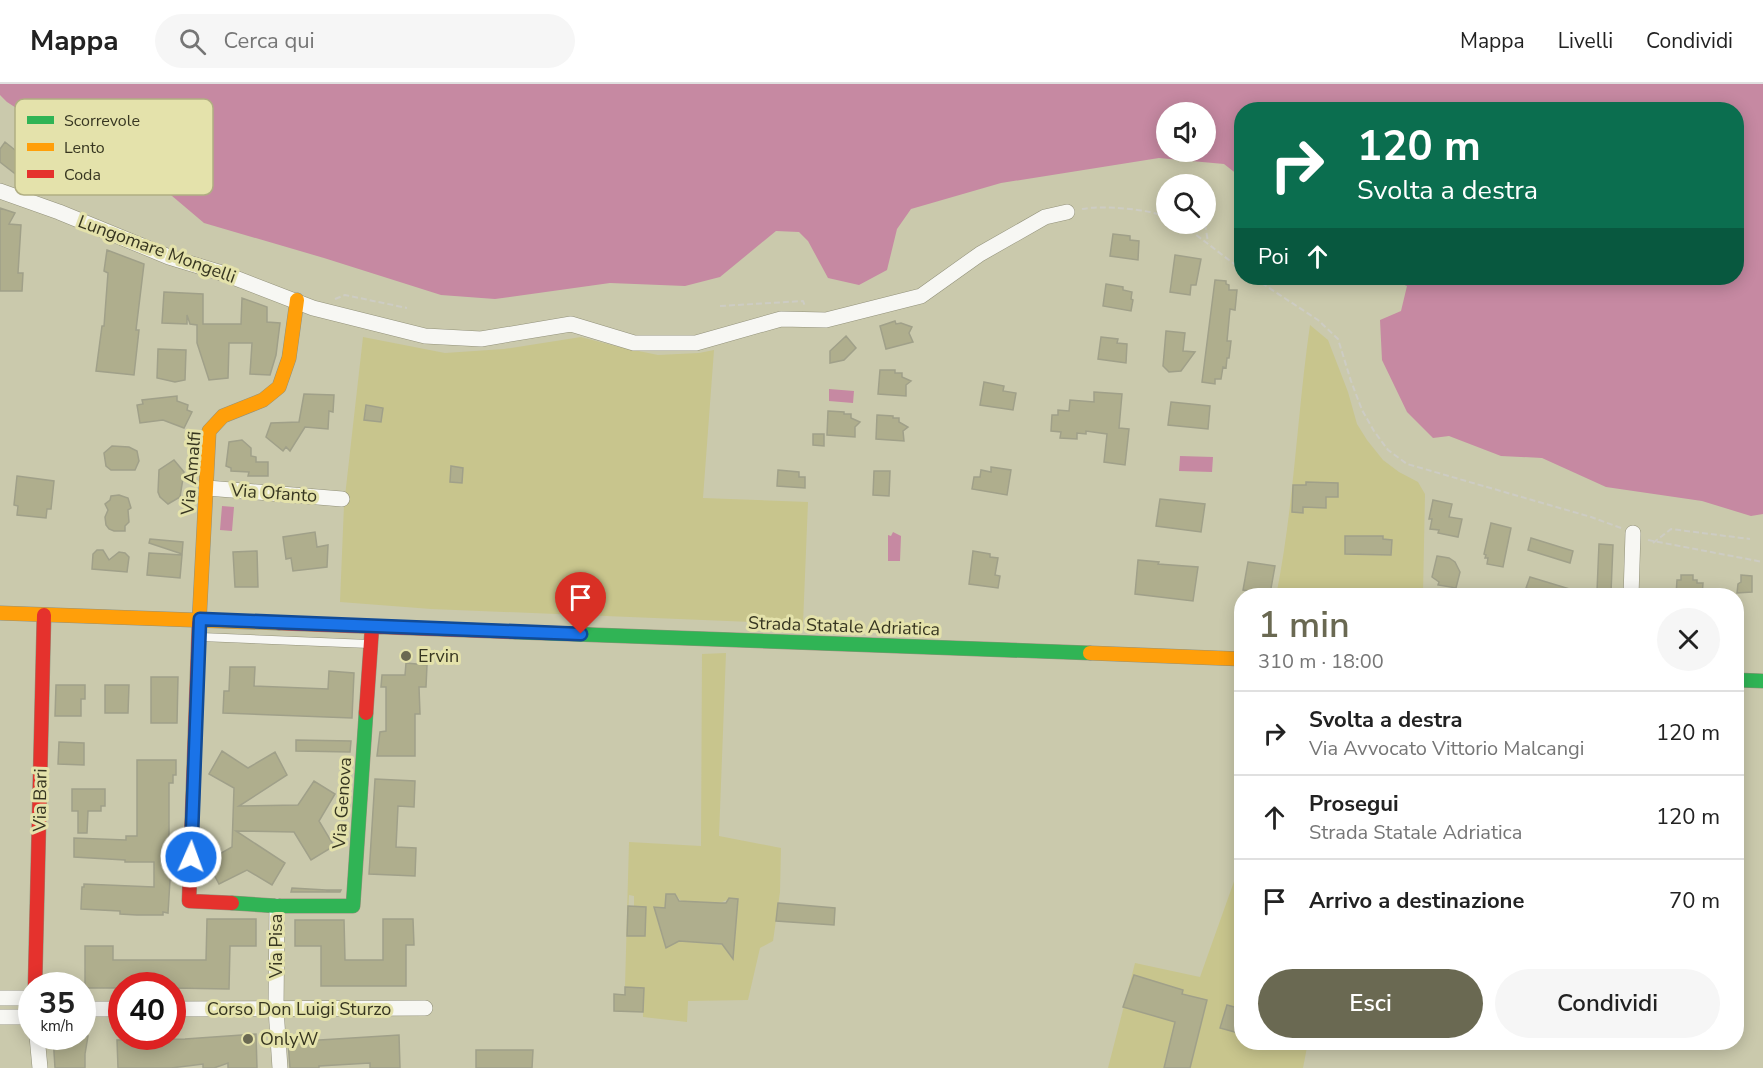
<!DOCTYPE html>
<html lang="it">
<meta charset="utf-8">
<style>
:root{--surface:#fff;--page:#f6f6f6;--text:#222;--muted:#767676;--line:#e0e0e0;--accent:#6a6952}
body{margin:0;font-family:"Nunito Sans",sans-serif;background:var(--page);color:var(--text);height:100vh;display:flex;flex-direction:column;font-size:22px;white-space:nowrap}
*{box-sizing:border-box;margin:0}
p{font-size:20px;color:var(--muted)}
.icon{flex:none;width:33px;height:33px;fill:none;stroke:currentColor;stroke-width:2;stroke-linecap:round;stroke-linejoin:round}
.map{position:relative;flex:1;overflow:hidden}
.sheet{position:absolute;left:1234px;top:504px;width:510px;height:462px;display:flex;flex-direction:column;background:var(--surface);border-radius:24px;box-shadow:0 3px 15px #0003}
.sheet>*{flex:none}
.top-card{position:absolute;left:1234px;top:18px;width:510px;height:183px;border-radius:24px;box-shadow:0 3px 15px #0003;background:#0b6e4f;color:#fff;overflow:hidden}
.tools{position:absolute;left:1156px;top:18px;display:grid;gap:12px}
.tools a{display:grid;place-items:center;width:60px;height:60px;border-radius:50%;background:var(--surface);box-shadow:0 3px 15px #0003;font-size:30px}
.speed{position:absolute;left:18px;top:888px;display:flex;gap:12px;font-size:30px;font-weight:700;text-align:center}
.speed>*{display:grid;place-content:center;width:78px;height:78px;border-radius:50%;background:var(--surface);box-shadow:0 3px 15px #0003;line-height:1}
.speed small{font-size:15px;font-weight:400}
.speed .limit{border:9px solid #d22;background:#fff;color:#111}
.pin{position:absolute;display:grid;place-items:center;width:51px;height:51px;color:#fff;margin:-62px -26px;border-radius:50% 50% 50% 0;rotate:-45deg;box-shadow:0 0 6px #0007}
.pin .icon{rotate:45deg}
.me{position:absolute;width:66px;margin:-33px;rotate:2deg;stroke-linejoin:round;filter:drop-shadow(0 0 4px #0008)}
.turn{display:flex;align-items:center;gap:21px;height:126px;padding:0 24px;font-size:27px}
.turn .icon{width:78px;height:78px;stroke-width:2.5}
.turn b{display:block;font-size:42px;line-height:51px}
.then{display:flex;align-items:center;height:57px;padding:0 24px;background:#0003;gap:12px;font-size:22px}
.round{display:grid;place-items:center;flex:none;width:63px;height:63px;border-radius:32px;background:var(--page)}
.headline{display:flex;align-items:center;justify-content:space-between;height:102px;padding:0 24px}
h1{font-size:36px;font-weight:600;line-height:45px;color:var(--accent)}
.cta{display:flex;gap:12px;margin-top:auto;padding:12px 24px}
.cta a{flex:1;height:69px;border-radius:36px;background:var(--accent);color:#fff;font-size:24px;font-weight:600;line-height:69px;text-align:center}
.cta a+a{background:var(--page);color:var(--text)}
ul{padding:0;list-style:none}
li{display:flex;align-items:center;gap:18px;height:84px;padding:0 24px;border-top:2px solid var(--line)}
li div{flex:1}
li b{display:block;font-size:22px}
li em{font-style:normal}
header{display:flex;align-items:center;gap:36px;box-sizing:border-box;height:84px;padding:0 30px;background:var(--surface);border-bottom:2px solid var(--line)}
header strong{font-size:28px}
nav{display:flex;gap:33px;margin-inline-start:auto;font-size:21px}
.search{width:420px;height:54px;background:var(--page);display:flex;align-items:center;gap:15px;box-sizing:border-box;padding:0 21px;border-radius:33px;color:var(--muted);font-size:22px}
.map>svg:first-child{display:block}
</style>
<header>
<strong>Mappa</strong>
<div class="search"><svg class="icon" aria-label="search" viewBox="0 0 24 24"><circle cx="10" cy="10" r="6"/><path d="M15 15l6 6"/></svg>Cerca qui</div>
<nav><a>Mappa</a><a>Livelli</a><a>Condividi</a></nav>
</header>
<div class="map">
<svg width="1763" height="984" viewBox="0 0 1763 984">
<rect width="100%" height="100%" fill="#cac9ac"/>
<!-- green -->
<path fill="#c8c58d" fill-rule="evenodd" d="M1310 241 1328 256 1348 308 1357 340 1367 356 1383 376 1399 388 1418 398 1425 410 1423 511 1276 512C1294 423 1297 331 1310 241Z
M363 253 445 269 504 265 581 253 619 263 658 271 699 269 714 266 703 414 808 418 803 540 431 525 340 518 344 421Z
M726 569 719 752 781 764 780 808 773 857 760 864 748 916 688 917 687 938 643 933V926L638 912 644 913V904L625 903 629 758 701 762 702 570ZM666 810H675L681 817 720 819 729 815 723 861 679 857 668 863 665 859ZM629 811 634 812V823H646L645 852 627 851Z
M1242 775V876L1235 896 1242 899V925L1227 921 1220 944 1242 950V958L1298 959 1307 963 1303 984H1190L1207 916 1182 910 1183 906 1134 891 1123 923 1175 938 1164 984H1108L1135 879 1200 893Z"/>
<!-- water -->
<path fill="#c689a2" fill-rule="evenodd" d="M0 0H1763V430L1751 432 1702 417 1606 403 1542 374 1501 372 1449 352 1433 354 1407 328 1382 276 1380 236 1401 227 1407 202 1388 194H1737V26H1242V94L1224 80 1159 74 1001 99 911 125 897 145 887 186 859 201 828 194 808 157 799 148 776 147 720 193 685 202 610 199 495 215 441 211 324 174 204 139 152 95 50 46 7 18 0 11ZM1167 28H1206V68H1167Z
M829 305 854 307 853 319 829 317Z
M1180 372 1213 373 1212 388 1179 387Z
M222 422 234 423 232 447 220 446Z
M893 448 901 452 900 477H888V451L891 452Z"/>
<!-- building -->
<path fill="#afae8d" stroke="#a0a089" stroke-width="1.5" d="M5 58 30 78 18 92 0 78V65Z
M0 124 15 129 9 140 21 141 18 189H23L22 207H0Z
M1113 150 1130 152V156L1139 157 1138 176 1110 172Z
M107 166 144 180 136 246H139L134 291 96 287 102 242H104L108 189 104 187Z
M1175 171 1201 175 1196 201H1191L1190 211 1170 208Z
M1215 196 1226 197V200L1229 201V206H1237L1235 226 1230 225 1227 257H1231L1229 274H1227L1226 284 1223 283 1221 295H1215V300L1202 298Z
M1106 200 1123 203V206L1132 208 1131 215 1133 216 1131 227 1103 222Z
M164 208 203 210V240H241L242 214 267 223V238L280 239 276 271 270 291 250 290 252 259H229L228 294 209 296 197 259V241L190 240 187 231V240L162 239Z
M895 237 896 240 901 239 912 243 909 249 913 258 886 265 880 242Z
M1166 247 1185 249 1183 267 1195 268 1181 287 1169 288 1163 282Z
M846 252 856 264 844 276 830 279V267Z
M1101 253 1118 255 1117 259 1127 260 1126 279 1098 275Z
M158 265 186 266 185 296 175 298 157 294Z
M880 286H895V289H902V293L911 297 906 301V312L878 310Z
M984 298 1004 302 1003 307 1016 309 1013 326 980 321Z
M1094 308 1122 310 1119 344 1129 345 1125 381 1104 378 1107 350 1086 347V350L1077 349V355L1060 354 1061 348 1051 347 1052 331H1058V326L1069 327 1070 316 1094 318Z
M304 310 334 311 333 328 329 327 328 345 305 343 290 367 286 363 283 367 266 353 271 339 299 338Z
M177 312V317L188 321 187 326 192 328 184 344 163 336 140 339 137 321 143 320 142 316Z
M1171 318 1210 322 1208 345 1168 341Z
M366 321 383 324 381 338 364 336Z
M828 327 844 328V330H851V334L860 338 855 343V353L827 351Z
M877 331 893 332V334H899V338L908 343 903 347 904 357 876 355Z
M813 350H824V362L813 361Z
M242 356 251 364V372L256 373V378H268V392H248L249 388 231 387V384L226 382 229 358Z
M112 362 129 363 137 367 139 377 135 386H111L106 382 104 369Z
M174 376 184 388 180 413 168 420 160 413 158 408 159 386Z
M451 382 463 384 462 399 450 398Z
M991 383 1011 386 1007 411 972 405 974 393H980L981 386 991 388Z
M778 386 799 388V393H805V404L777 402Z
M874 387H890L889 412 873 411Z
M17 392 54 397 51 425H47L46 434 17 431 18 422 14 421Z
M1306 398 1338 399V413H1326V424L1303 423V429L1292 428 1293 401H1306Z
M119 411 128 414 131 424 128 426 129 438 125 442V447H114L109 445 106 441 105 433 108 426 105 420 110 416 111 412Z
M1160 415 1205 420 1201 448 1156 442Z
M1433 416 1452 420 1449 433 1462 435 1458 453 1438 449 1439 446 1430 445 1432 435H1429Z
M1491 439 1511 444 1503 483 1487 480 1488 474H1485L1486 471 1484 470Z
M315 448 317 463 328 461 327 483 293 487 291 474 286 475 283 453Z
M1345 452H1383V455L1392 456 1391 471 1345 470Z
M1531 454 1573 467 1570 479 1528 466Z
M150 455 183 458 182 470 149 459Z
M1599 460 1613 461 1611 508 1597 507Z
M97 466H103L109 476 119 468 125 469 129 473 127 488 92 485 93 470Z
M257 467 258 503H235L233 468Z
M973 467 990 470V473L998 474 995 491 1000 492 998 504 969 500Z
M149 469 182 471 180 494 147 491Z
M1437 472 1449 474 1455 478 1460 488 1456 504 1438 501 1439 498 1432 493Z
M1138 476 1159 478 1158 480 1198 483 1193 517 1135 510Z
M1248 478 1275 482 1270 510 1243 506Z
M1681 491H1693V496H1697V499H1703L1702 512 1676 511 1677 496H1681Z
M1741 491 1752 492V508L1737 509 1738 500 1741 498Z
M1530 493 1583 509V512H1550L1526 504Z
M406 579 427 581 426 603H419L420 630H415V672H377L380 648 386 647V603H381L382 591H405Z
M230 583H255L254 602 328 605 329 587 354 589 352 634 223 629 224 607H229Z
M151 593H178L177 639H151Z
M56 601H85V615H81V632H55Z
M105 601H129L128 629H105Z
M296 656 351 657 350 668 296 667Z
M59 658 84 659V681L58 680Z
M222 667 248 684 275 668 287 691 239 722 298 721 314 697 335 710 319 737 334 762 311 776 294 748 236 747 285 779 272 801 247 786 219 800 207 777 232 763 234 704 209 690Z
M137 676H176V691H173V699H169V756H173L172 796H170L168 829 163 828V831H137L120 830V827L81 825 82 803H84V800L154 803V778H125V776L74 773V754L126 756V752H137Z
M375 695 415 697 414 723 398 722 396 763 416 764 415 792 369 790Z
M72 705H105V722H101V727H88L87 749H78V727H72Z
M292 804 326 806 330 808 328 806H341L340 808H291Z
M666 810H675L679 817 720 819H726L729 814 738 815 733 875 722 860 679 857 666 864 654 823 665 824Z
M778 819 835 824 834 841 776 837Z
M628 822 646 823 645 852H627Z
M207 835H256V862H230L229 905 172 904V902H122V904H85V862H113V876H206Z
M383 835H413L414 861H406V902H321V862H295V836H344L345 876H383Z
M1134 891 1183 906 1182 910 1207 916 1190 984H1164L1175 938 1123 923Z
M625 903 644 904 643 928 614 927V910L625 911Z
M1227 921 1242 925V950L1220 944Z
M256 950 257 984H228V979L214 984H203V980L171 984H118L117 956 185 955Z
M399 951 400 984H370V979L319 982V984H290L288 958Z
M53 952H88L85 970V984H55Z
M476 966H533L532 984H476Z"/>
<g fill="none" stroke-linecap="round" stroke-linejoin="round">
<defs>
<path id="lane" d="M201 553 369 560"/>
<path id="street" d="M0 107 59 128 169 173 225 190 313 224 425 252 481 255 571 240 634 259H696L781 235 826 236 921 212 980 170 1045 133 1067 128
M207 404 342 415
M1631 512 1633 449
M277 822 276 925 280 984
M0 914H32
M82 925H122
M172 925 425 924
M0 933H32
M37 952 40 984"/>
<path id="fast" d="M515 548 1090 569
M1737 596 1763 597
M232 819 277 822H353L366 629"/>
<path id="slow" d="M0 529 279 539
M199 540 209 347 223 332 263 316 279 303 289 274 297 216
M1090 569 1242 575"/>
<path id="jam" d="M279 539 515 548
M199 540 189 817 232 819
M366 629 372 543
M35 902 44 531"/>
</defs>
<!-- lane casing -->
<use href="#lane" stroke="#92917a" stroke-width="9"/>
<!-- street casing -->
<use href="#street" stroke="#92917a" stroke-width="16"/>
<!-- fast casing -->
<use href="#fast" stroke="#92917a" stroke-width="15"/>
<!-- slow casing -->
<use href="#slow" stroke="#92917a" stroke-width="15"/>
<!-- jam casing -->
<use href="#jam" stroke="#92917a" stroke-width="15"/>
<!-- path -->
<path stroke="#cdccc3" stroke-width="2" stroke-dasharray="6 3" stroke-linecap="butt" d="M1082 125C1102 121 1148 125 1167 133
M1182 140 1242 186
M1205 140 1208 158
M1254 194 1318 236 1338 255 1351 297 1362 326 1374 347 1388 366 1407 380 1591 433 1621 444
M335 215 345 211 407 224
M720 222 803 217 805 222
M1648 456 1763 478
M1653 459 1671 445 1750 455"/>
<!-- lane -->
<use href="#lane" stroke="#f7f7f3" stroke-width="8"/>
<!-- street -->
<use href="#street" stroke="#f7f7f3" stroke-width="15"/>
<!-- fast -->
<use href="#fast" stroke="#30b455" stroke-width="14"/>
<!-- slow -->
<use href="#slow" stroke="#ff9f0a" stroke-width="14"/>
<!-- jam -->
<use href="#jam" stroke="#e5322d" stroke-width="14"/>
</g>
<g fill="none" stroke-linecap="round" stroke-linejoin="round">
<defs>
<path id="route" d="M191 773 200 535 581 550"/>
</defs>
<!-- route casing -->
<use href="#route" stroke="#114b97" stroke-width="15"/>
<!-- route -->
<use href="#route" stroke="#1a73e8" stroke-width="10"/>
</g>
<!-- markers -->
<g fill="#6a6952" stroke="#e4e2ab" stroke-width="2">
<circle cx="406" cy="572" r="6"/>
<circle cx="248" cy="955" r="6"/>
</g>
<g text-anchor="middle" stroke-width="6" stroke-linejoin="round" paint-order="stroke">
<!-- street labels -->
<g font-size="18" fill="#373621" stroke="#e4e2ab">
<text transform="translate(157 165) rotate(20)" y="6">Lungomare Mongelli</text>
<text transform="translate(191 389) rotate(-85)" y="6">Via Amalfi</text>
<text transform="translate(274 409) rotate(4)" y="6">Via Ofanto</text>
<text transform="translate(844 542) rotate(2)" y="6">Strada Statale Adriatica</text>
<text transform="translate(40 716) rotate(-89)" y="6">Via Bari</text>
<text transform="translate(342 719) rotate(-86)" y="6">Via Genova</text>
<text transform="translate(276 862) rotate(-90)" y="6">Via Pisa</text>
<text x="299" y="931">Corso Don Luigi Sturzo</text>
</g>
<!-- poi labels -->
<g font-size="18" fill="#373621" stroke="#e4e2ab" text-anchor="start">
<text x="418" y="578">Ervin</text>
<text x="260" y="961">OnlyW</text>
</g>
</g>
<!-- legend -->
<rect x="15" y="15" width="198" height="96" rx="9" fill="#e4e2ab" stroke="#b0ae82" stroke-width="1.5"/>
<rect x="27" y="32" width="27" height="8" fill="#30b455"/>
<rect x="27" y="59" width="27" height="8" fill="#ff9f0a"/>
<rect x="27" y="86" width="27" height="8" fill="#e5322d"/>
<g font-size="16" fill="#373621">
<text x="64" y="42">Scorrevole</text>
<text x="64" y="69">Lento</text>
<text x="64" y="96">Coda</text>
</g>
</svg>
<div class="tools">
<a><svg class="icon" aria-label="sound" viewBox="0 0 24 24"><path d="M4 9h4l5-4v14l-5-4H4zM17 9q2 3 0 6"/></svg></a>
<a><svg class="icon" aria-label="search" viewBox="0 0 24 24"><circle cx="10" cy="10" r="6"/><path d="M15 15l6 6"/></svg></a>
</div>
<div class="speed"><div>35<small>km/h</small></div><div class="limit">40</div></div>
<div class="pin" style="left:581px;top:550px;background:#d93025"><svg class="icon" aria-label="arrive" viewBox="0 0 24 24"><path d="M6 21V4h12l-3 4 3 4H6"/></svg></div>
<svg class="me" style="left:191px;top:773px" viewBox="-20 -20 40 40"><circle r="17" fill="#1a73e8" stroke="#fff" stroke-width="3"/><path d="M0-11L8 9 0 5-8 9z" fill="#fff"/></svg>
<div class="top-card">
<div class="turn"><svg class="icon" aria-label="right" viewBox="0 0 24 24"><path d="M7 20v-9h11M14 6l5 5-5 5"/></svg><div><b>120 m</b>Svolta a destra</div></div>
<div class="then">Poi<svg class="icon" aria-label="ahead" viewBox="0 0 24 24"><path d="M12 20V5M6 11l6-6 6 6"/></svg></div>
</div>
<section class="sheet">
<div class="headline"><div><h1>1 min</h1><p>310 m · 18:00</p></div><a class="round"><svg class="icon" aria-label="close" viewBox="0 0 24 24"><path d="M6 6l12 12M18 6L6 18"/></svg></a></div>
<ul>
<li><svg class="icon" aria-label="right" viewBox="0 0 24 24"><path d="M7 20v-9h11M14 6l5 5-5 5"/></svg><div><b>Svolta a destra</b><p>Via Avvocato Vittorio Malcangi</p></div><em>120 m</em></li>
<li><svg class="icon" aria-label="ahead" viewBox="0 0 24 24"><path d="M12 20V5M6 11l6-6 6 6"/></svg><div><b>Prosegui</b><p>Strada Statale Adriatica</p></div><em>120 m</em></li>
<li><svg class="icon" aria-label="arrive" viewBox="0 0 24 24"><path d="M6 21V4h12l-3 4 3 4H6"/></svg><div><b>Arrivo a destinazione</b></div><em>70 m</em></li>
</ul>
<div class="cta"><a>Esci</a><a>Condividi</a></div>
</section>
</div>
